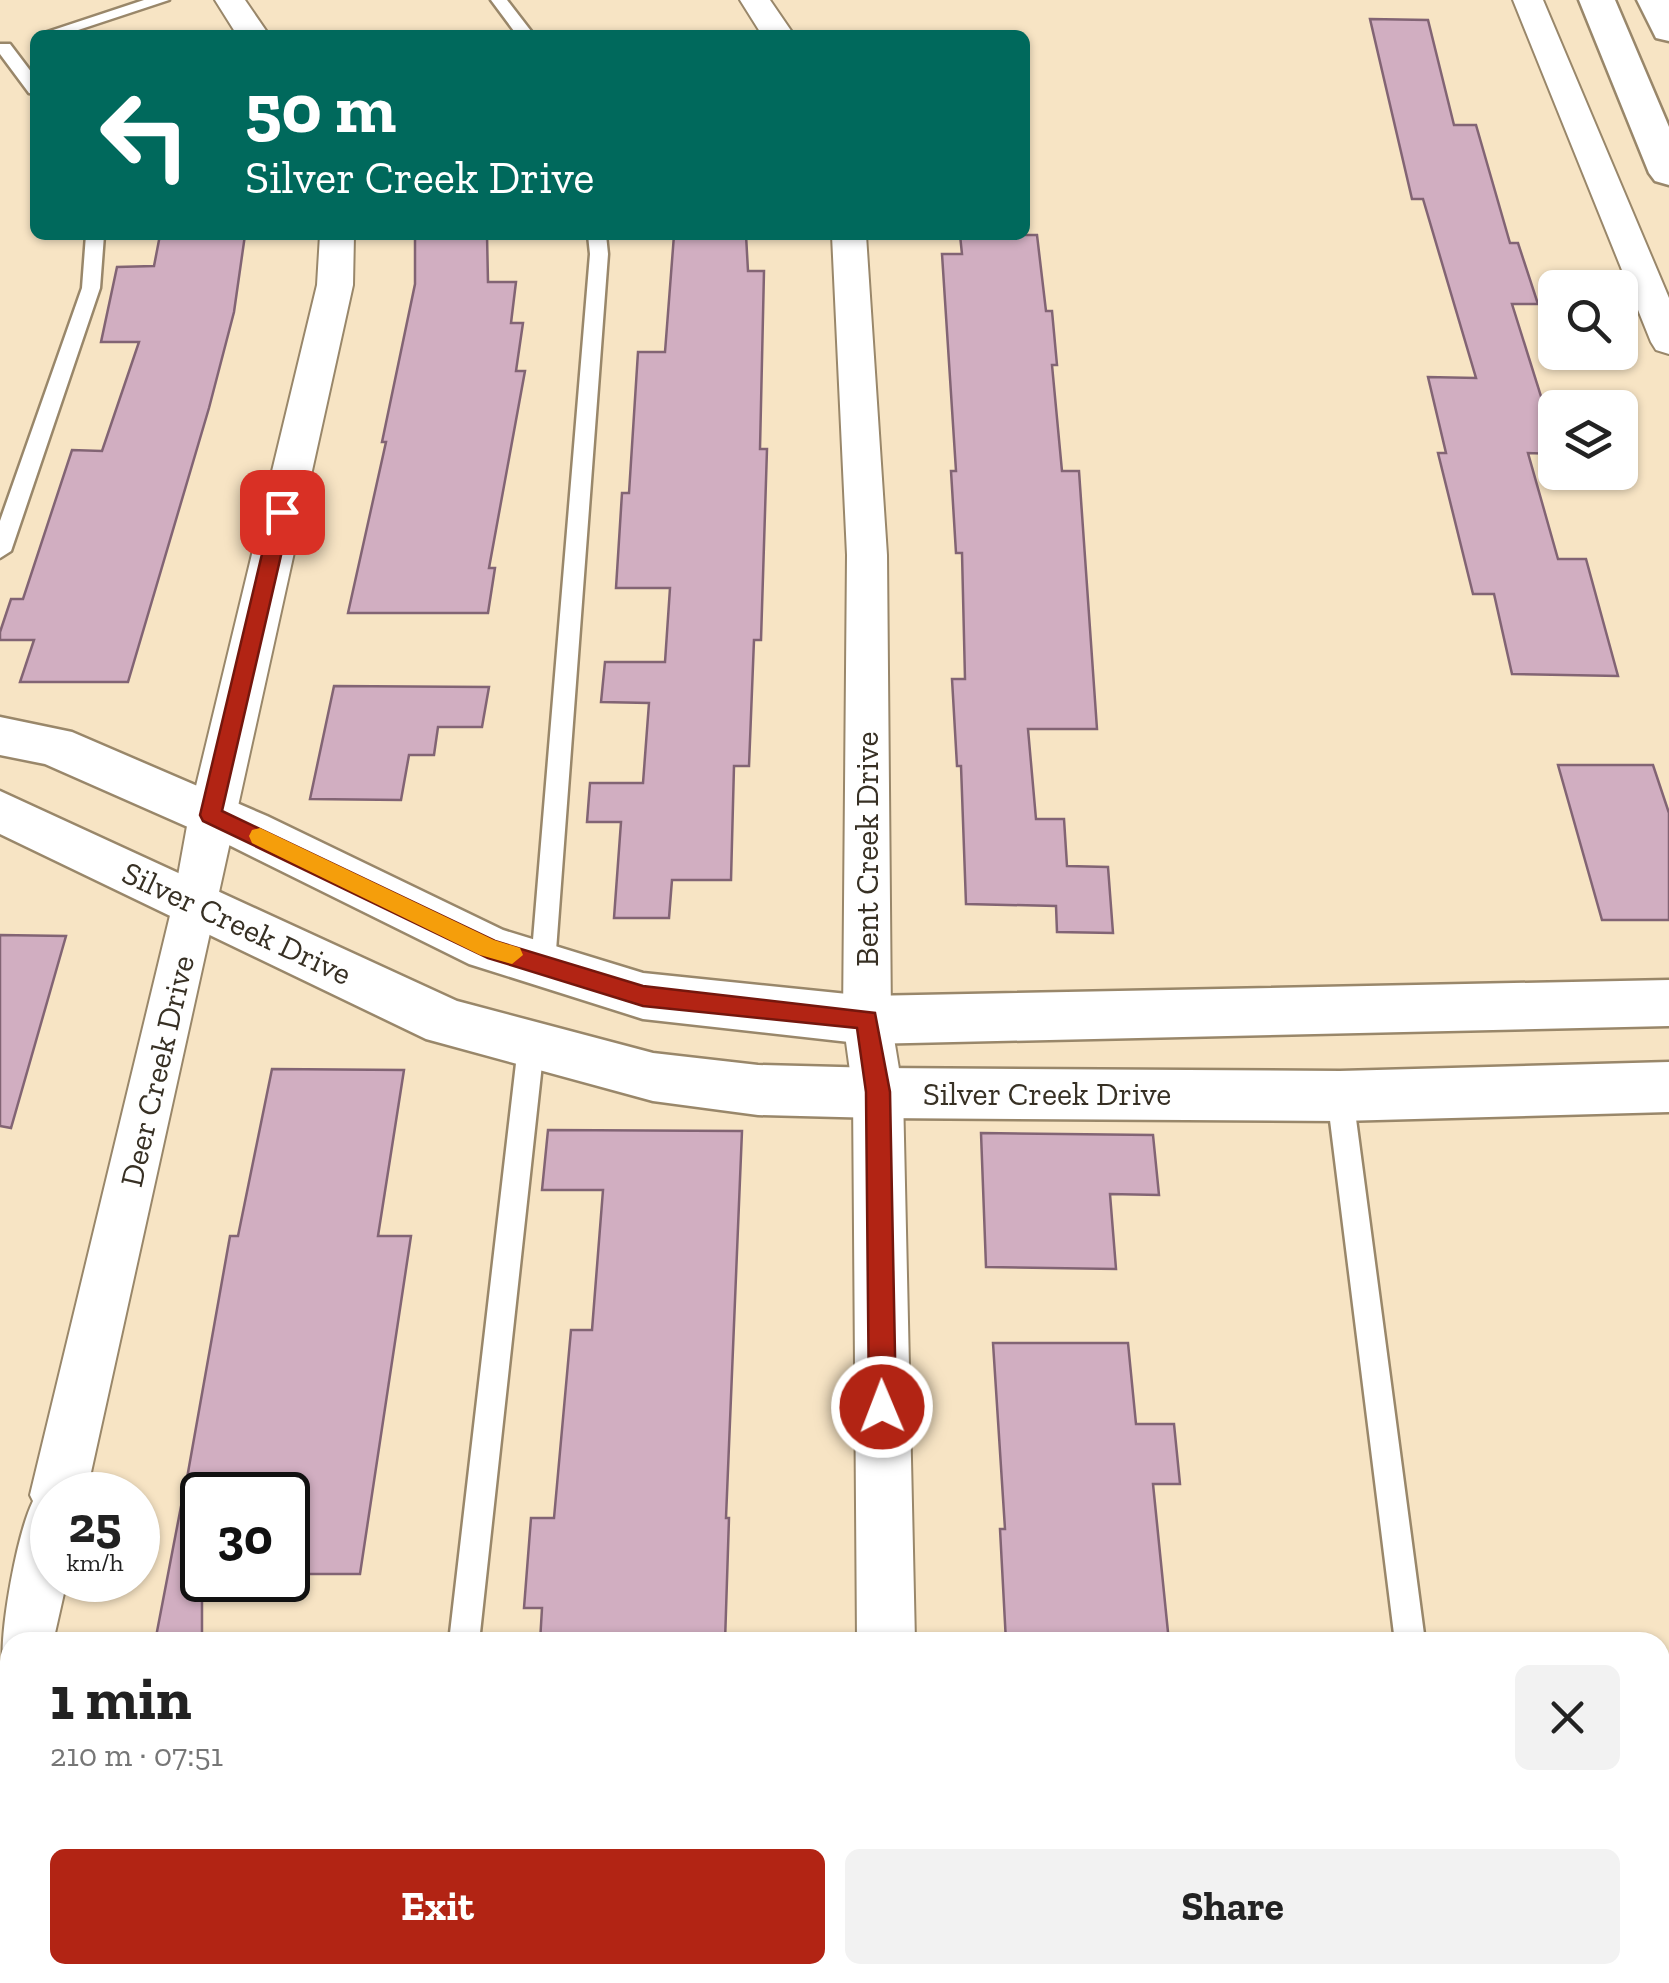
<!DOCTYPE html>
<meta charset="utf-8">
<style>
:root{--surface:#fff;--page:#f2f2f2;--text:#222;--muted:#767676;--accent:#b22414}
body{margin:0;font-family:"Zilla Slab",serif;background:var(--page);color:var(--text);height:100vh;display:flex;flex-direction:column;font-size:38px;white-space:nowrap}
*{box-sizing:border-box;margin:0}
p{font-size:32px;color:var(--muted)}
.icon{flex:none;width:55px;height:55px;fill:none;stroke:currentColor;stroke-width:2;stroke-linecap:round;stroke-linejoin:round}
.map{position:relative;flex:1;overflow:hidden}
.details{position:absolute;left:0px;top:1632px;width:1670px;height:352px;display:flex;flex-direction:column;background:var(--surface);border-radius:30px 30px 0 0;box-shadow:0 2px 8px #0004}
.details>*{flex:none}
.guide{position:absolute;left:30px;top:30px;width:1000px;height:210px;border-radius:15px;box-shadow:0 2px 8px #0004;background:#00695c;color:#fff;overflow:hidden}
.controls{position:absolute;left:1538px;top:270px;display:grid;gap:20px}
.controls a{display:grid;place-items:center;width:100px;height:100px;border-radius:15px;background:var(--surface);box-shadow:0 2px 8px #0004;font-size:50px}
.speed{position:absolute;left:30px;top:1472px;display:flex;gap:20px;font-size:50px;font-weight:700;text-align:center}
.speed>*{display:grid;place-content:center;width:130px;height:130px;border-radius:50%;background:var(--surface);box-shadow:0 2px 8px #0004;line-height:1}
.speed small{font-size:25px;font-weight:400}
.speed .limit{border:5px solid #111;border-radius:15px;background:#fff;color:#111}
.pin{position:absolute;display:grid;place-items:center;width:85px;height:85px;color:#fff;margin:-42px;border-radius:20px;box-shadow:0 5px 15px #0006}
.me{position:absolute;width:110px;margin:-55px;rotate:359deg;stroke-linejoin:round;filter:drop-shadow(0 0 8px #0008)}
.turn{display:flex;align-items:center;gap:35px;height:210px;padding:0 50px;font-size:45px}
.turn .icon{width:130px;height:130px;stroke-width:2.5}
.turn b{display:block;font-size:70px;line-height:85px}
.round{display:grid;place-items:center;flex:none;width:105px;height:105px;border-radius:15px;background:var(--page)}
.head{display:flex;align-items:center;justify-content:space-between;height:170px;padding:0 50px}
h1{font-size:60px;font-weight:800;line-height:75px}
.cta{display:flex;gap:20px;margin-top:auto;padding:20px 50px}
.cta a{flex:1;height:115px;border-radius:15px;background:var(--accent);color:#fff;font-size:40px;font-weight:800;line-height:115px;text-align:center}
.cta a+a{background:var(--page);color:var(--text)}
.map>svg:first-child{display:block}
</style>
<div class="map">
<svg width="1669" height="1983" viewBox="0 0 1669 1983">
<rect width="100%" height="100%" fill="#f7e4c4"/>
<!-- building -->
<path fill="#d1aec1" stroke="#826474" stroke-width="2.5" d="M1370 19 1428 20 1454 125H1476L1510 243H1518L1538 304H1512L1555 441V454L1528 453 1558 559H1586L1618 676 1512 674 1494 594H1473L1438 453H1446L1428 377 1476 378 1423 199H1412Z
M160 235H245L234 312 209 408 128 682H20L34 640H0V632L11 599H23L72 450 102 451 139 342H101L117 267 154 266Z
M415 235H487L488 282H516L511 323H523L516 371H525L489 568H495L488 613H348L386 442H382L415 284Z
M674 235H746L748 271H764L760 449H767L761 640H754L749 766H734L731 880H672L669 918H614L621 822H587L590 783H643L649 703 601 702 605 662H665L670 588H616L622 493H629L638 352H665Z
M960 235H1037L1046 311H1052L1057 365H1052L1062 471H1079L1097 729H1028L1036 819H1064L1067 866 1108 867 1113 933 1057 932 1056 906 966 904 961 766H957L952 679H965L962 553H956L951 471H956L942 254H962Z
M334 686 489 687 482 727H438L434 755H409L401 800 310 799Z
M1558 765H1653L1669 813V920H1602Z
M0 935 66 936 11 1128 0 1126Z
M272 1069 404 1070 378 1236H411L360 1574H288V1495H184L230 1236H238Z
M548 1130 742 1131 726 1518H729L725 1642H540L542 1608H524L531 1518H554L571 1330H592L603 1190H542Z
M981 1133 1153 1135 1159 1195 1110 1194 1116 1269 986 1267Z
M993 1343H1128L1136 1424H1174L1180 1484H1153L1169 1642H1006L1000 1529H1005Z
M183 1496 202 1498V1642H155Z"/>
<g fill="none" stroke-linecap="round" stroke-linejoin="round">
<defs>
<path id="service" d="M144 0H169L63 35H38Z
M491 0H507L534 35H517Z
M0 44H10L35 77V94L29 93 0 54Z
M86 235H104L100 288 11 551 0 558V521L82 288Z
M588 235H606L608 254 555 964 552 971 543 974 534 971 531 964 590 254Z
M531 1035 540 1038 544 1046 479 1642H449L518 1046 522 1038Z
M1340 1085 1349 1088 1353 1096 1425 1642H1395L1327 1096 1331 1088Z
M410 1975H444L443 1983H409Z
M1441 1975H1475L1476 1983H1442Z"/>
<path id="minor" d="M215 0H245L269 35H237Z
M740 0H770L794 35H762Z
M1513 0H1543L1669 298V354L1656 350 1651 342Z
M320 235H354L353 285 86 1495H52V1580H67L53 1642H10V1665L3 1663C0 1628 17 1534 33 1501L30 1495 173 903 189 815 317 285Z
M832 235H866L887 555 891 1020 903 1093 915 1642H857L853 1093 843 1020 847 555Z
M10 1674V1773L0 1777V1678Z
M859 1975H923V1983H859Z"/>
<path id="tertiary" d="M0 717 72 732 267 816 503 930 643 973 867 996 1669 980V1026L867 1044 643 1019 469 964 231 846 45 764 0 755Z
M0 791 457 1001 653 1053 758 1065 878 1068 1340 1071 1669 1062V1112L1340 1121 878 1118 758 1115 653 1101 426 1039 0 834Z"/>
<path id="secondary" d="M1579 0H1615L1669 127V185L1655 181 1649 173Z
M1637 0H1669V41L1656 38Z"/>
</defs>
<!-- service casing -->
<use href="#service" stroke="#99876a" stroke-width="5"/>
<!-- minor casing -->
<use href="#minor" stroke="#99876a" stroke-width="4"/>
<!-- tertiary casing -->
<use href="#tertiary" stroke="#99876a" stroke-width="5"/>
<!-- secondary casing -->
<use href="#secondary" stroke="#99876a" stroke-width="5"/>
<!-- service -->
<use href="#service" fill="#fff" fill-rule="evenodd"/>
<!-- minor -->
<use href="#minor" fill="#fff" fill-rule="evenodd"/>
<!-- tertiary -->
<use href="#tertiary" fill="#fff" fill-rule="evenodd"/>
<!-- secondary -->
<use href="#secondary" fill="#fff" fill-rule="evenodd"/>
</g>
<!-- route -->
<path fill="#b22414" stroke="#74170d" stroke-width="2.5" d="M282 506 291 512 222 811 495 941 643 986 875 1013 890 1092 896 1407 892 1416 882 1419 873 1416 869 1407 866 1092 857 1028 643 1006 488 958 203 821 200 815 272 512Z"/>
<!-- slow -->
<path fill="#f59e0b" d="M260 828 494 940 520 948 523 955 512 964 480 955 252 843 249 836 252 830Z"/>
<g text-anchor="middle" stroke-width="10" stroke-linejoin="round" paint-order="stroke">
<!-- street labels -->
<g font-size="32" fill="#373024" stroke="#fff">
<text transform="translate(867 849) rotate(-90)" y="11">Bent Creek Drive</text>
<text transform="translate(237 923) rotate(25)" y="11">Silver Creek Drive</text>
<text transform="translate(157 1071) rotate(-77)" y="11">Deer Creek Drive</text>
<text x="1047" y="1105">Silver Creek Drive</text>
</g>
</g>
</svg>
<div class="controls">
<a><svg class="icon" aria-label="search" viewBox="0 0 24 24"><circle cx="10" cy="10" r="6"/><path d="M15 15l6 6"/></svg></a>
<a><svg class="icon" aria-label="layers" viewBox="0 0 24 24"><path d="M12 4l9 5-9 5-9-5zM3 14l9 5 9-5"/></svg></a>
</div>
<div class="speed"><div>25<small>km/h</small></div><div class="limit">30</div></div>
<div class="pin" style="left:282px;top:512px;background:#d93025"><svg class="icon" aria-label="arrive" viewBox="0 0 24 24"><path d="M6 21V4h12l-3 4 3 4H6"/></svg></div>
<svg class="me" style="left:882px;top:1407px" viewBox="-20 -20 40 40"><circle r="17" fill="#b22414" stroke="#fff" stroke-width="3"/><path d="M0-11L8 9 0 5-8 9z" fill="#fff"/></svg>
<div class="guide">
<div class="turn"><svg class="icon" aria-label="left" viewBox="0 0 24 24"><path d="M17 20v-9H6M10 6l-5 5 5 5"/></svg><div><b>50 m</b>Silver Creek Drive</div></div>
</div>
<section class="details">
<div class="head"><div><h1>1 min</h1><p>210 m · 07:51</p></div><a class="round"><svg class="icon" aria-label="close" viewBox="0 0 24 24"><path d="M6 6l12 12M18 6L6 18"/></svg></a></div>
<div class="cta"><a>Exit</a><a>Share</a></div>
</section>
</div>
